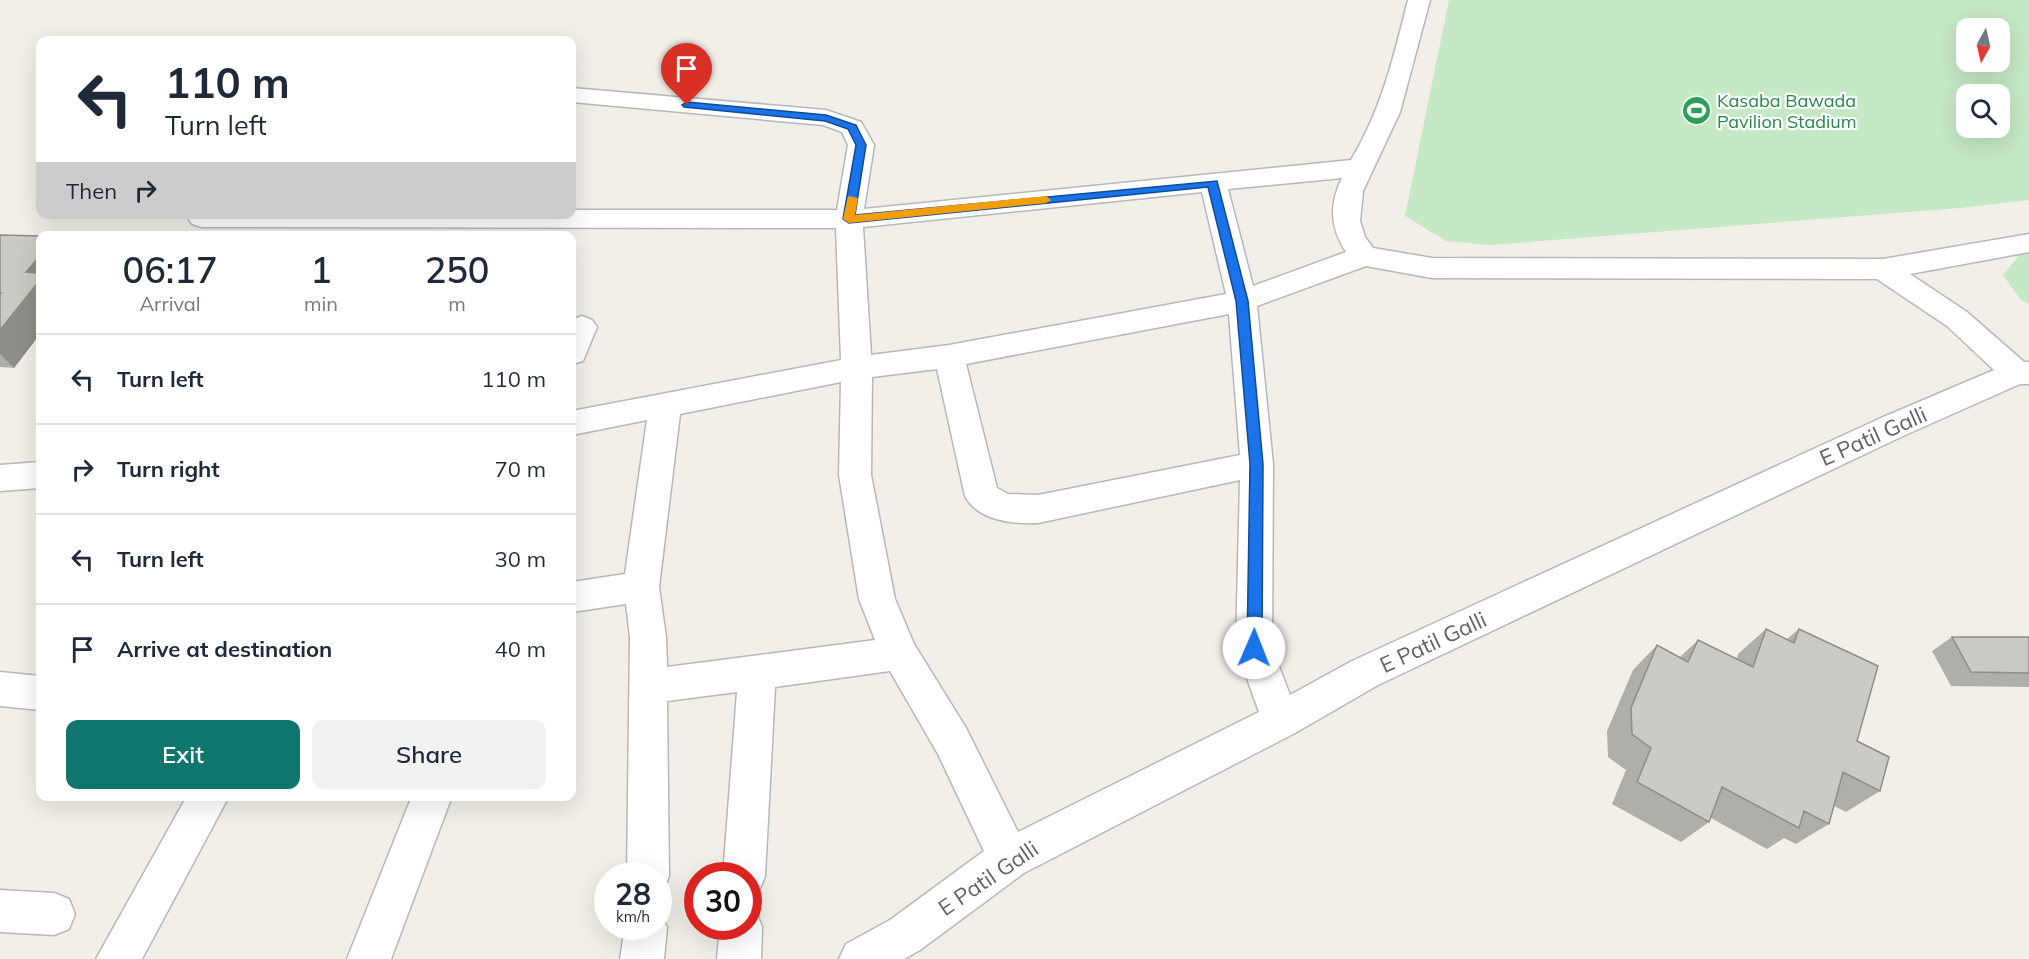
<!DOCTYPE html>
<style>
:root{--surface:#fff;--page:#f2f2f3;--text:#1f2937;--muted:#747a83;--line:#e0e1e3;--accent:#0f766e}
body{margin:0;font-family:Mulish,sans-serif;background:var(--page);color:var(--text);height:100vh;display:flex;flex-direction:column;font-size:22px;white-space:nowrap}
*{box-sizing:border-box;margin:0}
p{font-size:20px;color:var(--muted)}
.icon{flex:none;width:33px;height:33px;fill:none;stroke:currentColor;stroke-width:2;stroke-linecap:round;stroke-linejoin:round}
.map{position:relative;flex:1;overflow:hidden}
.drawer{position:absolute;left:36px;top:231px;width:540px;height:570px;display:flex;flex-direction:column;background:var(--surface);border-radius:12px;box-shadow:0 6px 24px #0002}
.drawer>*{flex:none}
.top-card{position:absolute;left:36px;top:36px;width:540px;height:183px;border-radius:12px;box-shadow:0 6px 24px #0002;background:#fff;color:var(--text);overflow:hidden}
.needle{width:39px;rotate:188deg}
.tools{position:absolute;left:1956px;top:18px;display:grid;gap:12px}
.tools a{display:grid;place-items:center;width:54px;height:54px;border-radius:12px;background:var(--surface);box-shadow:0 6px 24px #0002;font-size:30px}
.speed{position:absolute;left:594px;top:862px;display:flex;gap:12px;font-size:30px;font-weight:700;text-align:center}
.speed>*{display:grid;place-content:center;width:78px;height:78px;border-radius:50%;background:var(--surface);box-shadow:0 6px 24px #0002;line-height:1}
.speed small{font-size:15px;font-weight:400}
.speed .limit{border:9px solid #d22;background:#fff;color:#111}
.pin{position:absolute;display:grid;place-items:center;width:51px;height:51px;color:#fff;margin:-62px -26px;border-radius:50% 50% 50% 0;rotate:-45deg;box-shadow:0 0 6px #0007}
.pin .icon{rotate:45deg}
.me{position:absolute;width:66px;margin:-33px;rotate:1deg;stroke-linejoin:round;filter:drop-shadow(0 0 4px #0008)}
.turn{display:flex;align-items:center;gap:21px;height:126px;padding:0 30px;font-size:27px}
.turn .icon{width:78px;height:78px;stroke-width:2.5}
.turn b{display:block;font-size:42px;line-height:51px}
.then{display:flex;align-items:center;height:57px;padding:0 30px;background:#0003;gap:12px;font-size:22px}
.eta{display:flex;justify-content:space-evenly;align-items:center;height:102px;text-align:center}
.eta b{font-size:36px;font-weight:600;line-height:42px}
.primary-button{display:flex;gap:12px;margin-top:auto;padding:12px 30px}
.primary-button a{flex:1;height:69px;border-radius:12px;background:var(--accent);color:#fff;font-size:24px;font-weight:600;line-height:69px;text-align:center}
.primary-button a+a{background:var(--page);color:var(--text)}
ul{padding:0;list-style:none}
li{display:flex;align-items:center;gap:18px;height:90px;padding:0 30px;border-top:2px solid var(--line)}
li div{flex:1}
li b{display:block;font-size:22px}
li em{font-style:normal}
.map>svg:first-child{display:block}
</style>
<div class="map">
<svg width="2029" height="959" viewBox="0 0 2029 959">
<rect width="100%" height="100%" fill="#f1efe8"/>
<!-- green -->
<path fill="#c5e8c5" fill-rule="evenodd" d="M1449 0H2029V200L1960 208 1490 245 1446 241 1405 216ZM1966 28H2000V62H1966ZM1966 94H2000V128H1966Z
M2029 243V304L2021 300 2003 275Z"/>
<g fill="none" stroke-linecap="round" stroke-linejoin="round">
<defs>
<path id="minor" d="M1408 0H1430L1400 112 1363 191 1360 221 1365 237 1373 248 1432 258 1883 259 2029 234V252L1910 274 1967 312 2024 362H2029V384H2020L1903 436 1378 685 1295 733 1024 873 920 950 904 959H839L846 944 890 920 984 851 938 754 890 671 775 687 765 876 759 891 748 895V876H723L737 692 667 701 669 876 663 891 658 893V876H627L630 637 626 604 572 612V582L625 574 647 420 572 435V411L841 360 836 228 202 227 192 224 188 218 191 214H572V210H837L848 145 842 132 823 125 572 102V88L826 110 861 122 874 145 864 209 1351 160C1381 111 1394 56 1408 0ZM1342 178C1329 205 1330 227 1346 252L1253 286 1228 189ZM1202 192 1226 294 949 345 871 355 863 227ZM1366 266 1432 278 1877 279 1947 326 1994 370 1881 418 1352 661 1290 695 1272 648 1273 464 1257 306ZM1229 314 1240 455 1038 495 1008 494 997 488 966 364ZM937 369 965 496C978 521 1013 524 1038 523L1240 480 1236 648 1259 712 1018 832 966 728 914 644 895 599 871 475 872 377ZM841 382 839 475 859 599 875 640 667 667 666 637 659 587 680 414Z
M582 316 592 320 597 327 583 361 572 364V320Z
M40 462V488L0 491V465Z
M0 672 40 676V710L0 706Z
M187 796H229L142 959H96Z
M412 796H452L391 959H347Z
M0 890 54 893 69 899 75 914 69 929 54 935 0 932Z
M748 909 756 912 762 927 761 959H717L720 927H748Z
M658 911 667 927 664 959H620L625 927H658Z"/>
</defs>
<!-- minor casing -->
<use href="#minor" stroke="#b5b8bc" stroke-width="3"/>
<!-- minor -->
<use href="#minor" fill="#fff" fill-rule="evenodd"/>
</g>
<!-- wall -->
<path fill="#afaea9" d="M0 235 40 236V334L14 368 0 367Z
M1766 629 1787 639 1799 629 1857 741 1880 791 1846 812 1834 806 1829 824 1796 844 1784 838 1767 849 1711 818 1709 822 1681 842 1612 804 1626 770 1608 757 1607 731 1633 670 1657 645 1680 657 1698 640 1737 659 1738 654Z
M1952 637H2029V687L1951 686 1932 651Z"/>
<!-- shaded-wall -->
<path fill="#8f8d8a" d="M39 257 40 259V334L14 368 0 354V330L26 272Z"/>
<!-- building -->
<path fill="#cccac5" stroke="#8f8d8a" stroke-width="1.5" d="M0 235 40 236V257H39L26 272 40 273V280L0 330V294L1 293H0Z
M1766 629 1794 643 1799 629 1878 666 1857 741 1889 757 1880 791 1843 772 1829 824 1804 811 1799 828 1722 787 1709 822 1637 782 1651 748 1632 734 1631 708 1657 645 1688 662 1698 640 1753 667Z
M1952 637H2029V673L1971 672Z"/>
<!-- route -->
<path fill="#1a73e8" stroke="#114b97" stroke-width="1.5" d="M687 102 826 115 856 125 866 145 855 215 1217 181 1248 301 1263 464 1262 648 1260 653 1254 655 1247 648 1250 464 1236 301 1208 187 849 223 843 219 856 145 848 129 825 121 684 107 682 105Z"/>
<!-- slow -->
<path fill="#f59e0b" d="M848 196 858 198 855 215 1046 196 1051 200 1046 203 849 223 843 219Z"/>
<!-- icons -->
<defs>
<symbol id="stadium-disc" viewBox="-11 -11 22 22"><circle r="9.5" fill="#2e9e5b" stroke="#fff"/><path d="M0-5a6.5 5 0 1 0 0 10a6.5 5 0 1 0 0-10ZM-3.5-1.8h7v3.6h-7Z" fill="#fff"/></symbol>
</defs>
<g fill-rule="evenodd">
<use href="#stadium-disc" x="1680" y="94" width="33" height="33"/>
</g>
<g text-anchor="middle" stroke-width="4.5" stroke-linejoin="round" paint-order="stroke">
<!-- far-leisure labels -->
<g font-size="18" fill="#27864d" stroke="#fff" text-anchor="start">
<text x="1717" y="107">Kasaba Bawada<tspan x="1717" dy="21">Pavilion Stadium</tspan></text>
</g>
<!-- street labels -->
<g font-size="22" fill="#5f6368" stroke="#fff">
<text transform="translate(1873 436) rotate(-24)" y="8">E Patil Galli</text>
<text transform="translate(1433 642) rotate(-25)" y="8">E Patil Galli</text>
<text transform="translate(988 878) rotate(-34)" y="8">E Patil Galli</text>
</g>
</g>
</svg>
<div class="tools">
<a><svg class="needle" viewBox="-14 -14 28 28"><path d="M0-13l5 13h-10z" fill="#e53935"/><path d="M0 13l5-13h-10z" fill="#747a83"/></svg></a>
<a><svg class="icon" aria-label="search" viewBox="0 0 24 24"><circle cx="10" cy="10" r="6"/><path d="M15 15l6 6"/></svg></a>
</div>
<div class="speed"><div>28<small>km/h</small></div><div class="limit">30</div></div>
<div class="pin" style="left:687px;top:105px;background:#d93025"><svg class="icon" aria-label="arrive" viewBox="0 0 24 24"><path d="M6 21V4h12l-3 4 3 4H6"/></svg></div>
<svg class="me" style="left:1254px;top:648px" viewBox="-20 -20 40 40"><circle r="19" fill="#fff"/><path d="M0-13L10 11 0 6-10 11z" fill="#1a73e8"/></svg>
<div class="top-card">
<div class="turn"><svg class="icon" aria-label="left" viewBox="0 0 24 24"><path d="M17 20v-9H6M10 6l-5 5 5 5"/></svg><div><b>110 m</b>Turn left</div></div>
<div class="then">Then<svg class="icon" aria-label="right" viewBox="0 0 24 24"><path d="M7 20v-9h11M14 6l5 5-5 5"/></svg></div>
</div>
<section class="drawer">
<div class="eta">
<div><b>06:17</b><p>Arrival</p></div>
<div><b>1</b><p>min</p></div>
<div><b>250</b><p>m</p></div>
</div>
<ul>
<li><svg class="icon" aria-label="left" viewBox="0 0 24 24"><path d="M17 20v-9H6M10 6l-5 5 5 5"/></svg><div><b>Turn left</b></div><em>110 m</em></li>
<li><svg class="icon" aria-label="right" viewBox="0 0 24 24"><path d="M7 20v-9h11M14 6l5 5-5 5"/></svg><div><b>Turn right</b></div><em>70 m</em></li>
<li><svg class="icon" aria-label="left" viewBox="0 0 24 24"><path d="M17 20v-9H6M10 6l-5 5 5 5"/></svg><div><b>Turn left</b></div><em>30 m</em></li>
<li><svg class="icon" aria-label="arrive" viewBox="0 0 24 24"><path d="M6 21V4h12l-3 4 3 4H6"/></svg><div><b>Arrive at destination</b></div><em>40 m</em></li>
</ul>
<div class="primary-button"><a>Exit</a><a>Share</a></div>
</section>
</div>
